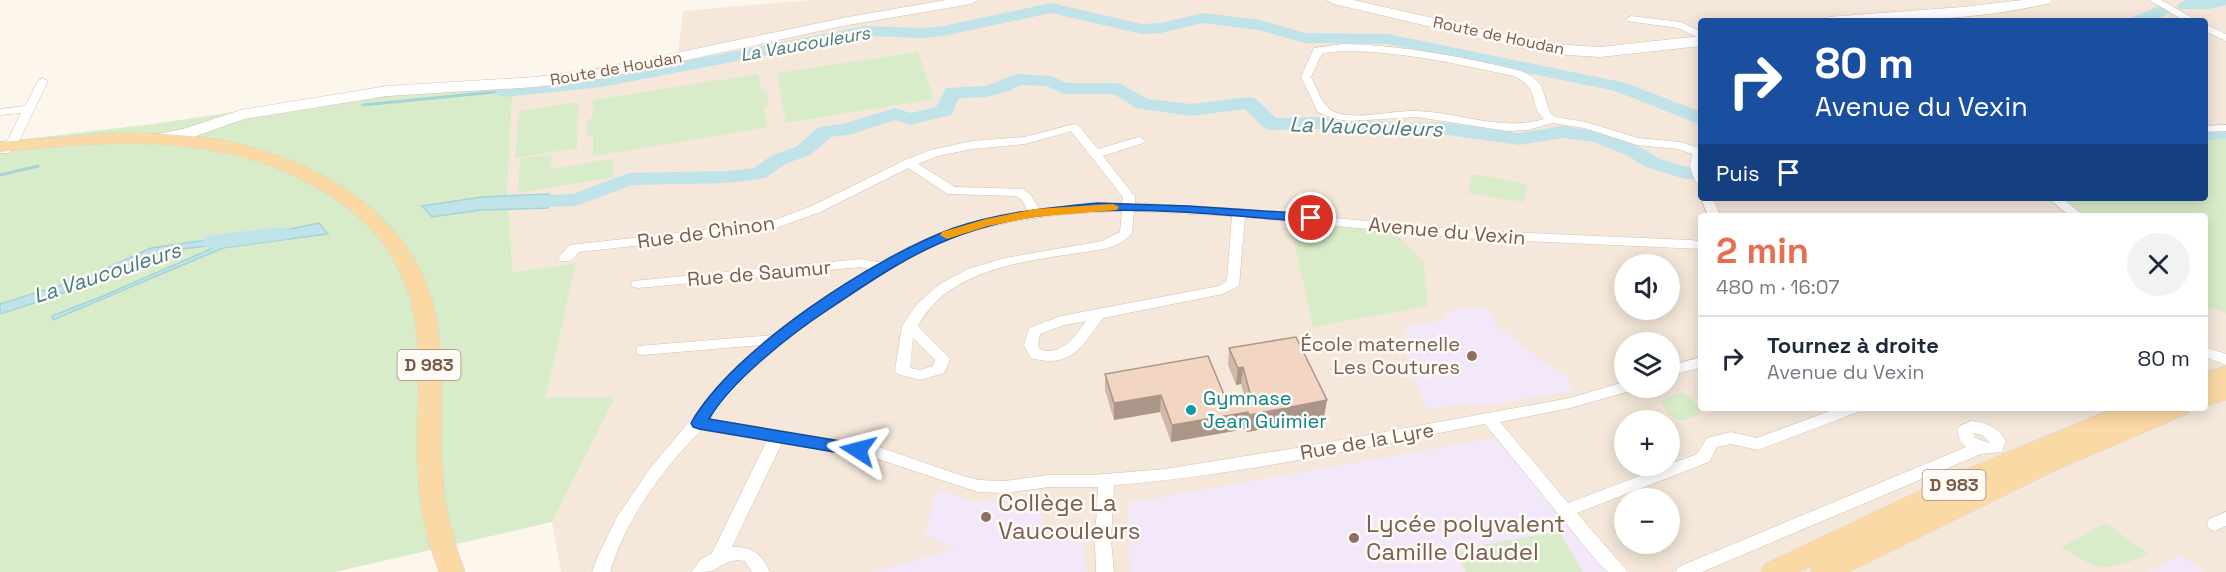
<!DOCTYPE html>
<html lang="fr">
<meta charset="utf-8">
<style>
:root{--surface:#fff;--page:#f2f2f3;--text:#1f2937;--muted:#747a83;--line:#e0e1e3;--accent:#e76f51}
body{margin:0;font-family:"Space Grotesk",sans-serif;background:var(--page);color:var(--text);height:100vh;display:flex;flex-direction:column;font-size:22px;white-space:nowrap}
*{box-sizing:border-box;margin:0}
p{font-size:20px;color:var(--muted)}
.icon{flex:none;width:33px;height:33px;fill:none;stroke:currentColor;stroke-width:2;stroke-linecap:round;stroke-linejoin:round}
.map{position:relative;flex:1;overflow:hidden}
.drawer{position:absolute;left:1698px;top:213px;width:510px;height:198px;display:flex;flex-direction:column;background:var(--surface);border-radius:6px;box-shadow:0 3px 15px #0003}
.drawer>*{flex:none}
.top-card{position:absolute;left:1698px;top:18px;width:510px;height:183px;border-radius:6px;box-shadow:0 3px 15px #0003;background:#1a4fa0;color:#fff;overflow:hidden}
.tools{position:absolute;left:1614px;top:254px;display:grid;gap:12px}
.tools a{display:grid;place-items:center;width:66px;height:66px;border-radius:50%;background:var(--surface);box-shadow:0 3px 15px #0003;font-size:30px}
.pin{position:absolute;display:grid;place-items:center;width:51px;height:51px;color:#fff;margin:-26px;border:3px solid #fff;border-radius:50%;box-shadow:0 2px 6px #0007}
.me{position:absolute;width:66px;margin:-33px;rotate:279deg;stroke-linejoin:round;filter:drop-shadow(0 0 4px #0008)}
.turn{display:flex;align-items:center;gap:21px;height:126px;padding:0 18px;font-size:27px}
.turn .icon{width:78px;height:78px;stroke-width:2.5}
.turn b{display:block;font-size:42px;line-height:51px}
.then{display:flex;align-items:center;height:57px;padding:0 18px;background:#0003;gap:12px;font-size:22px}
.round{display:grid;place-items:center;flex:none;width:63px;height:63px;border-radius:32px;background:var(--page)}
.headline{display:flex;align-items:center;justify-content:space-between;height:102px;padding:0 18px}
h1{font-size:36px;font-weight:800;line-height:45px;color:var(--accent)}
ul{padding:0;list-style:none}
li{display:flex;align-items:center;gap:18px;height:84px;padding:0 18px;border-top:2px solid var(--line)}
li div{flex:1}
li b{display:block;font-size:22px}
li em{font-style:normal}
.map>svg:first-child{display:block}
</style>
<div class="map">
<svg width="2226" height="572" viewBox="0 0 2226 572">
<rect width="100%" height="100%" fill="#fdf6ec"/>
<!-- residential -->
<path fill="#f5e8da" fill-rule="evenodd" d="M811 0H2226V572H561L552 522 614 397 546 399 576 263 513 272 507 197 513 80 678 54 683 11ZM1701 21H2205V198H1701ZM1701 216H2205V408H1701ZM1624 264H1670V309H1624ZM1624 342H1670V387H1624ZM1624 420H1670V465H1624ZM1624 498H1670V543H1624Z"/>
<!-- education -->
<path fill="#f3e8fa" d="M1483 306 1499 327 1546 364 1569 377 1571 392 1487 405H1457L1427 410 1404 349 1407 326 1445 320 1447 311Z
M1495 438 1608 572H1130L1127 503Z
M937 489 974 502 1036 501 1048 536 1082 533 1087 572H873L955 549 925 534Z
M2181 554 2205 572H2148Z"/>
<!-- green -->
<path fill="#d8ecc9" d="M918 52 934 99 786 123 777 73Z
M758 74 762 91H767L769 106 764 107 768 127 593 156V135L587 136V120L592 118 593 100Z
M513 80 507 197 513 272 576 263 546 398 615 397 552 522 335 572H0V142L153 124 294 103Z
M578 102 577 148 515 158 519 111Z
M2226 134V313L2205 306V216H2085L2062 198H2205V135Z
M552 154 551 169 613 159 614 177 518 193 520 159Z
M1472 174 1527 184 1524 202 1468 193Z
M1290 223 1393 231 1424 263 1427 306 1313 327Z
M1681 392 1688 395 1702 412 1686 420H1676L1666 411 1661 401Z
M2106 523 2148 554V555C2101 572 2102 572 2061 547Z
M1559 531 1583 572H1466L1455 550Z"/>
<!-- water -->
<path fill="#bfe3e8" stroke="#a5d3da" stroke-width="1.5" d="M548 194 555 198 548 208 481 210 432 217 422 206 482 197Z
M319 223 328 234 223 248 53 320 52 316 103 296 222 244 174 250 147 256 53 297 0 314V304L87 277 151 248 243 235 242 239Z"/>
<g fill="none" stroke-linecap="round" stroke-linejoin="round">
<!-- stream -->
<path stroke="#a5d3da" stroke-width="3" d="M363 105 504 91
M0 175 38 166"/>
<!-- river -->
<path fill="#bfe3e8" fill-rule="evenodd" d="M2185 0H2226V5L2209 9H2179L2177 5Z
M1051 3 1142 24 1161 23 1203 13 1260 20 1306 33 1388 34 1626 83 1701 112V125L1615 91 1388 44 1305 43 1258 30 1203 23 1161 33 1142 34 1051 13 943 36 924 38 866 36 602 87 504 97 497 95 495 91 497 87 504 85 602 77 866 26 924 28 943 26Z
M2166 3 2174 8C2163 21 2146 21 2131 21L2133 17Z
M1016 74 1051 76 1067 83H1118L1148 99 1191 104 1249 97 1256 99 1276 118 1324 117 1403 123 1441 122 1519 133 1563 126 1605 133 1642 148 1660 159 1687 167 1701 168V180L1685 179 1646 167 1628 156 1594 142 1563 138 1519 145 1441 134 1403 135 1324 129 1271 130 1264 128 1245 109 1191 116 1136 108 1114 94H1063L1047 86 1020 85 1009 91 986 97 959 98 951 115 910 125 895 120 852 134 831 137 810 155 785 164 767 177 760 179 728 183 632 185 576 206 522 208 515 206 512 202 515 198 522 196 573 194 629 173 728 171 754 168 771 156 796 147 819 127 843 124 895 108 911 113 936 107 946 88 986 86Z
M2226 127V139L2205 140V128Z
M281 227 289 229 292 234 289 239 213 249 205 247 202 242 205 237 213 235Z"/>
<defs>
<path id="street" d="M2149 0H2161L2198 21H2185Z
M1631 16 1681 22 1701 32V39L1678 28 1627 21 1626 19Z
M2205 24 2226 34V41L2205 31Z
M1343 44C1403 45 1463 57 1521 71L1533 77 1541 85 1550 113 1555 117 1586 122 1638 138 1680 142 1696 147 1701 145V185L1695 181 1690 166 1692 154 1678 149 1637 145 1584 128 1552 123 1528 130 1507 131 1417 117 1350 121 1335 119 1318 112 1301 77 1314 48ZM1343 51C1401 51 1457 64 1514 76 1542 90 1527 103 1544 119 1500 132 1460 112 1416 111 1391 110 1362 120 1337 113 1322 108 1318 90 1311 77L1322 53Z
M43 78 48 81 20 139 9 153H1L0 149 9 138 21 113 0 115V109L25 106 38 81Z
M1074 124 1078 125 1098 149 1139 137 1143 139 1145 141 1143 143 1103 156 1135 197V203L1241 209 1460 230 1689 240 1701 241V249L1460 238 1245 217 1239 286 1223 294 1103 318C1082 347 1071 369 1031 358L1024 345 1029 328 1061 316 1219 286 1227 281 1232 216 1134 211 1132 233C1120 249 1097 250 1078 253 1020 262 948 270 918 326L950 359 944 373 920 380 897 374 895 370 902 326 917 304 940 284 968 269 1005 258 1102 241 1120 232 1122 211C1066 213 1013 218 960 235 876 261 761 349 710 419L879 447 960 475 978 480 1005 481 1049 475H1092L1165 469 1302 447 1570 398 1624 382V387H1632L1630 391 1570 408 1500 422 1568 503 1697 454 1707 438 1731 432 1757 438 1837 408H1861L1858 412 1758 450 1731 444 1717 447 1709 462 1577 513 1628 572H1608L1599 564 1485 424C1362 448 1239 475 1114 485L1111 541 1114 572H1096L1095 541 1098 487H1049L1005 493 978 492 878 459 782 443 732 547C752 546 762 554 770 572H752L745 561C730 558 724 565 712 571 706 572 698 572 691 572L700 560 712 553 767 440 702 429C663 469 626 518 610 572H592L598 556 617 517 651 467 721 384 761 345 643 355 638 354 636 350 638 346 774 335 868 269 861 267 638 288 633 287 631 284 633 281 861 259 879 262 916 243 950 229 1009 213 1028 211 1022 200 1016 196 948 194 908 168 820 212 768 231 579 252 570 261H560L558 258 570 245 766 223 812 206 905 160 931 150 972 141 1025 137ZM1071 131 1123 197 1122 203 1066 206 1039 209 1031 195 1023 189 955 187 918 164 938 156 972 149 1025 144ZM1086 321C1074 338 1063 355 1041 350L1038 345 1040 334 1064 325ZM913 338 935 360 933 366 920 370 910 368Z
M2226 125V131L2205 132V126Z
M1701 198H1713L1720 216H1708Z
M2048 198H2062L2084 216H2070Z
M2205 347 2226 354V365L2205 357Z
M1701 357V367L1670 376V366Z
M1971 421C1986 422 1998 427 2006 441L2002 452 1981 454 1702 572H1675L1678 567 1966 447 1960 441 1957 430 1960 426ZM1973 433 1982 435 1990 443 1975 438Z
M2226 512V526L2215 531 2209 529 2207 524 2209 519Z"/>
<path id="secondary" d="M946 0H978L971 4 848 25 594 80 535 87 387 96 244 119 193 137 155 145 147 140 149 136 183 129 241 110 387 86 535 77 594 70 848 17Z
M1327 0H1353L1521 38 1567 45 1600 47 1701 36V46L1600 57 1567 55 1521 48 1334 4Z
M2023 0H2052L2050 3C1976 21 1896 21 1821 21L1828 17 1963 7Z"/>
<path id="primary" d="M113 133C153 133 192 134 231 142 328 163 425 223 438 330 446 390 436 451 447 511 451 532 458 552 465 572H439C432 552 425 532 422 511 412 451 423 389 416 329 410 277 384 234 342 204 241 131 118 139 0 152V142Z
M2226 366V400L2205 406V373Z
M2115 408H2150L2148 411 2156 408H2191L2187 414 2054 471 1849 572H1811L1814 565 1799 572H1761L1765 564 1955 474Z"/>
</defs>
<!-- street casing -->
<use href="#street" stroke="#d1beb0" stroke-width="1"/>
<!-- secondary casing -->
<use href="#secondary" stroke="#d6c0b0" stroke-width="1"/>
<!-- primary casing -->
<use href="#primary" stroke="#dad1cd" stroke-width="1"/>
<!-- street -->
<use href="#street" fill="#fff" fill-rule="evenodd"/>
<!-- secondary -->
<use href="#secondary" fill="#fff" fill-rule="evenodd"/>
<!-- primary -->
<use href="#primary" fill="#fbd9a5" fill-rule="evenodd"/>
</g>
<!-- wall -->
<path fill="#d1b7a8" d="M1229 348 1327 400 1324 417 1247 432 1246 429 1171 442 1160 412 1114 420 1105 390V374L1225 397 1244 394 1241 384 1236 385 1228 365Z"/>
<!-- shaded-wall -->
<path fill="#aa9588" d="M1243 367 1241 384 1236 385 1238 368Z
M1161 395 1160 412 1114 420V403Z
M1327 400 1324 417 1247 432 1249 415Z
M1248 412 1246 429 1171 442 1172 425Z"/>
<!-- building -->
<path fill="#f3d5c3" stroke="#aa9588" stroke-width="1.5" d="M1296 337 1327 400 1249 415 1248 412 1172 425 1161 395 1114 403 1105 374 1208 356 1225 397 1250 393 1243 367 1238 368 1229 348Z"/>
<!-- route -->
<path fill="#1a73e8" stroke="#114b97" stroke-width="1.5" d="M1097 203 1188 206 1311 214 1318 218 1311 222C1200 214 1071 195 963 234 914 251 872 280 829 309 791 334 732 380 709 419L858 444 864 446 866 450 864 454 858 456 699 429 693 427 691 423C733 349 874 257 954 228 1000 212 1049 208 1097 203Z"/>
<!-- slow -->
<path fill="#f59e0b" d="M1113 204 1119 207 1117 210 1035 217 988 226 947 239 940 235 942 232 986 219 1035 209Z"/>
<!-- markers -->
<g fill="#8d6e63" stroke="#fffaf3" stroke-width="2">
<circle cx="1472" cy="356" r="6"/>
<circle cx="986" cy="517" r="6"/>
<circle cx="1354" cy="538" r="6"/>
</g>
<circle fill="#0f9aa8" stroke="#fffaf3" stroke-width="2" cx="1191" cy="410" r="6"/>
<g text-anchor="middle" stroke-width="5" stroke-linejoin="round" paint-order="stroke">
<!-- far-street labels -->
<g font-size="16" fill="#7a5c4d" stroke="#fffaf3">
<text transform="translate(1499 35) rotate(12)" y="6">Route de Houdan</text>
<text transform="translate(616 68) rotate(-10)" y="6">Route de Houdan</text>
</g>
<!-- far-water labels -->
<g font-size="18" font-style="italic" fill="#437c86" stroke="#fffaf3">
<text transform="translate(805 44) rotate(-10)" y="6">La Vaucouleurs</text>
</g>
<!-- shield labels -->
<g fill="#fffaf3" stroke="#a28b7f" stroke-width="1.5">
<rect x="397.5" y="350" width="63" height="30" rx="4.5"/>
<rect x="1922.5" y="470" width="63" height="30" rx="4.5"/>
</g>
<g font-size="18" font-weight="bold" fill="#7a5c4d">
<text x="429" y="371">D 983</text>
<text x="1954" y="491">D 983</text>
</g>
<!-- street labels -->
<g font-size="20" fill="#7a5c4d" stroke="#fffaf3">
<text transform="translate(1447 231) rotate(5)" y="7">Avenue du Vexin</text>
<text transform="translate(706 232) rotate(-8)" y="7">Rue de Chinon</text>
<text transform="translate(759 273) rotate(-5)" y="7">Rue de Saumur</text>
<text transform="translate(1367 441) rotate(-10)" y="7">Rue de la Lyre</text>
</g>
<!-- education labels -->
<g font-size="20" fill="#785e54" stroke="#fffaf3" text-anchor="end">
<text x="1460" y="351">École maternelle<tspan x="1460" dy="23">Les Coutures</tspan></text>
</g>
<!-- culture labels -->
<g font-size="20" fill="#0d838f" stroke="#fffaf3" text-anchor="start">
<text x="1203" y="405">Gymnase<tspan x="1203" dy="23">Jean Guimier</tspan></text>
</g>
<!-- water labels -->
<g font-size="21" font-style="italic" fill="#437c86" stroke="#fffaf3">
<text transform="translate(1366 127) rotate(2)" y="7">La Vaucouleurs</text>
<text transform="translate(107 273) rotate(-18)" y="7">La Vaucouleurs</text>
</g>
<!-- near-education labels -->
<g font-size="24" fill="#785e54" stroke="#fffaf3" text-anchor="start">
<text x="998" y="511">Collège La<tspan x="998" dy="28">Vaucouleurs</tspan></text>
<text x="1366" y="532">Lycée polyvalent<tspan x="1366" dy="28">Camille Claudel</tspan></text>
</g>
</g>
</svg>
<div class="tools">
<a><svg class="icon" aria-label="sound" viewBox="0 0 24 24"><path d="M4 9h4l5-4v14l-5-4H4zM17 9q2 3 0 6"/></svg></a>
<a><svg class="icon" aria-label="layers" viewBox="0 0 24 24"><path d="M12 4l9 5-9 5-9-5zM3 14l9 5 9-5"/></svg></a>
<a>+</a>
<a>−</a>
</div>
<div class="pin" style="left:1311px;top:218px;background:#d93025"><svg class="icon" aria-label="arrive" viewBox="0 0 24 24"><path d="M6 21V4h12l-3 4 3 4H6"/></svg></div>
<svg class="me" style="left:858px;top:450px" viewBox="-20 -20 40 40"><path d="M0-17L14 15 0 8-14 15z" fill="#1a73e8" stroke="#fff" stroke-width="4"/></svg>
<div class="top-card">
<div class="turn"><svg class="icon" aria-label="right" viewBox="0 0 24 24"><path d="M7 20v-9h11M14 6l5 5-5 5"/></svg><div><b>80 m</b>Avenue du Vexin</div></div>
<div class="then">Puis<svg class="icon" aria-label="arrive" viewBox="0 0 24 24"><path d="M6 21V4h12l-3 4 3 4H6"/></svg></div>
</div>
<section class="drawer">
<div class="headline"><div><h1>2 min</h1><p>480 m · 16:07</p></div><a class="round"><svg class="icon" aria-label="close" viewBox="0 0 24 24"><path d="M6 6l12 12M18 6L6 18"/></svg></a></div>
<ul>
<li><svg class="icon" aria-label="right" viewBox="0 0 24 24"><path d="M7 20v-9h11M14 6l5 5-5 5"/></svg><div><b>Tournez à droite</b><p>Avenue du Vexin</p></div><em>80 m</em></li>
</ul>
</section>
</div>
